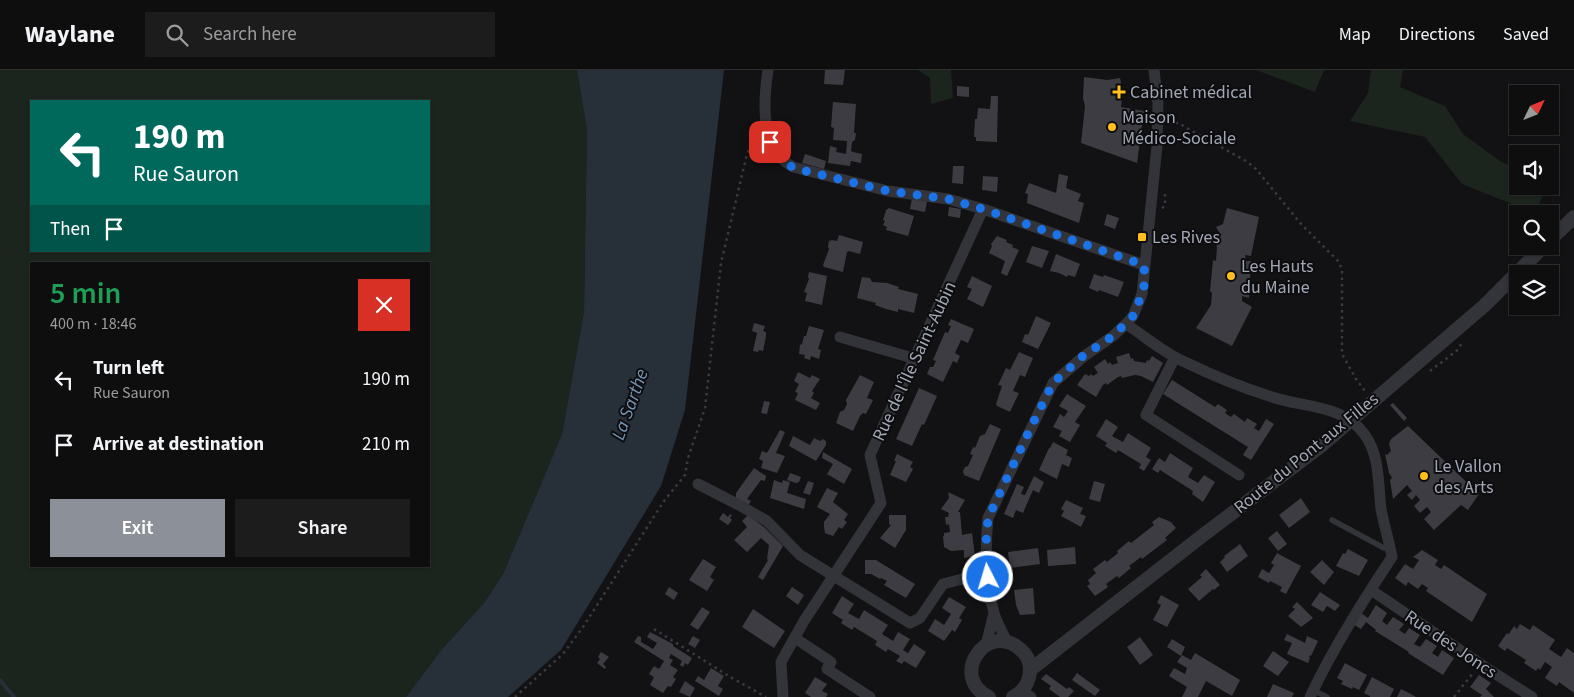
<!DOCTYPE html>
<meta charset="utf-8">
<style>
:root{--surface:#0e0e0f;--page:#1c1c1d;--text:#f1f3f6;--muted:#9b9c9e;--line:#2e2e2f;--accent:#8c9099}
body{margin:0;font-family:"Source Sans 3",sans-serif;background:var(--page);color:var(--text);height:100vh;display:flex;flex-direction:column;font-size:19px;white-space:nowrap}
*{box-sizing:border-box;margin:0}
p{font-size:16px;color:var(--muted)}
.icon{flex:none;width:28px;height:28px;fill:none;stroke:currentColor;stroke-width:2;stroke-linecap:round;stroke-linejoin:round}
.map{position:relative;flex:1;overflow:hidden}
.side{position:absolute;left:30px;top:192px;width:400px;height:305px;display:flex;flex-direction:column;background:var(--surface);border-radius:0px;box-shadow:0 1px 4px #0004,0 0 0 1px var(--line)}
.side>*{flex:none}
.top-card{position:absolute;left:30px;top:30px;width:400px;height:152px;border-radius:0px;box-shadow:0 1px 4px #0004,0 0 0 1px var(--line);background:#00695c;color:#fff;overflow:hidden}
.needle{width:32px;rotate:47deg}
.fabs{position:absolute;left:1509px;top:15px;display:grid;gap:10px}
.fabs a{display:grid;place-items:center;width:50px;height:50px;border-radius:0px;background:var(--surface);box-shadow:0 1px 4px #0004,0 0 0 1px var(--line);font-size:25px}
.pin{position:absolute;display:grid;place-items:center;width:42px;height:42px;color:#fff;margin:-21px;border-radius:10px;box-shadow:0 2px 8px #0006}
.me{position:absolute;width:55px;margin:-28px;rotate:355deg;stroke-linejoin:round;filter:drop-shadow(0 0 4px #0008)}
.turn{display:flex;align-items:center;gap:18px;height:105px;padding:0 20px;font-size:22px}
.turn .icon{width:65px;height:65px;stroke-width:2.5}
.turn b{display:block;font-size:35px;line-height:42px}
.then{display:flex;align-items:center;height:48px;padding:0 20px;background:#0003;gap:10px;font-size:19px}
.round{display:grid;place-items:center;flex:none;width:52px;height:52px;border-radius:0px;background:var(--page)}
.summary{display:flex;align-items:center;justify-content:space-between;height:85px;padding:0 20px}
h1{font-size:30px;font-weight:600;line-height:38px;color:#1e9e55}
.action{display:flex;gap:10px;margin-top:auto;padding:10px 20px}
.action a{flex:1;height:58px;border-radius:0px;background:var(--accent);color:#fff;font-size:20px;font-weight:600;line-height:58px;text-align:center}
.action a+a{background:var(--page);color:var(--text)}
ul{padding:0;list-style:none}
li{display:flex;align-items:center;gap:15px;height:65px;padding:0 20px}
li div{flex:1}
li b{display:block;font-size:19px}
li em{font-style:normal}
header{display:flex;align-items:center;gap:30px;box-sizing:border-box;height:70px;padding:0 25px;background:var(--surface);border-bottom:1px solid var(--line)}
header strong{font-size:24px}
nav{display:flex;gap:28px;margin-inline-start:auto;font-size:18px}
.search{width:350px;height:45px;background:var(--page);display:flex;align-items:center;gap:12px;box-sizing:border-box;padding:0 18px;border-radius:0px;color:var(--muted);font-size:19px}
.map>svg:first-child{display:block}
</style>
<header>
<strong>Waylane</strong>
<div class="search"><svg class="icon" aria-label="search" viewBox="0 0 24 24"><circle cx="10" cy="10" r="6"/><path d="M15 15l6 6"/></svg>Search here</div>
<nav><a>Map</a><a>Directions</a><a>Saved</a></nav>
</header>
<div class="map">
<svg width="1574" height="627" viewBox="0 0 1574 627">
<rect width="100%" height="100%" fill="#121214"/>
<!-- green -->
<path fill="#1c241e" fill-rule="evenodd" d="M0 0H577L587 60 584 242 562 364 503 504 484 533 442 579 406 627H0ZM31 31H429V181H31ZM31 194H429V496H31Z
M918 0H951L953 28 931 34 930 8Z
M1256 0H1324L1315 22Z
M1371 0H1403L1400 17 1445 36 1463 64 1500 91 1517 99 1518 116H1542L1546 119 1535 143 1462 114 1425 67 1350 51 1368 23Z"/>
<!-- water -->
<path fill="#273039" d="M577 0H724L685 340 661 416 561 580 508 627H406L442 579 484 533 503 504 562 364 584 242 587 60Z"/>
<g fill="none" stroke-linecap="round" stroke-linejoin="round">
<!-- stream -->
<path stroke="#273039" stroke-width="4" d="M0 610 14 627"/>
</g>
<!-- building -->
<path fill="#3c3c42" d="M825 0H845L843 15 824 14Z
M1084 7 1107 10 1120 8 1123 21 1121 37 1144 41 1137 93 1081 73 1085 36 1083 28Z
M957 16 969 17V27L957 26Z
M991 26H998L997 72 976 71V67H974L975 49H977L978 38 990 39Z
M833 32 856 34 854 63H856L855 70 852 72 851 81 853 82 862 84 861 93 851 91 850 96 828 93 830 76 837 78 836 82 846 84 847 71 833 70 834 58 831 57Z
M805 84 826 91 824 99 802 93Z
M953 96H964L963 114 952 113Z
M1059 104 1068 106 1066 118 1081 124 1078 131 1084 133 1079 153 1027 133 1028 124 1025 123 1029 113 1056 123Z
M983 106 998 107 997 122 982 120Z
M912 128 927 131 925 142 910 139Z
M949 137 961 139 960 148 948 146Z
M889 138 914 146 908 166 886 160 887 157 883 155 885 151 883 150 886 140Z
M1227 138 1259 147 1251 186 1245 185 1246 191H1251L1249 228 1242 226V231L1252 237 1232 276 1196 258 1211 235 1212 223 1210 221 1213 190 1216 191 1217 177 1213 167 1220 164 1216 157 1223 154Z
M1107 144 1119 148 1115 159 1104 155Z
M839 165 863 172 860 184 849 181 847 182 843 202 824 197 823 195 829 179 828 177 829 171 832 170 837 171Z
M997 166 1007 170 1006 172 1013 175 1012 177 1019 180 1007 206 1001 203 1005 191 989 183 992 176 991 174Z
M1032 176 1049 181 1042 198 1026 192Z
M1056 184 1080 194 1075 207 1068 205 1067 207 1059 203 1050 201Z
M809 202 827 206 822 235 805 231 807 223 804 222 809 209 808 207Z
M1094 204 1103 207 1104 205 1124 212 1118 227 1099 220 1098 222 1089 218Z
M972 206 992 216 983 237 967 229 972 219 967 217Z
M862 207 870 208 872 212 887 213 899 217 898 219 918 224 914 243 898 239V242L886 239 875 235 876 233 857 228Z
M1036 246 1051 253 1038 279 1022 272 1025 264 1028 265Z
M951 249 974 259 968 273 961 270 955 283 960 286 957 293 953 291 943 312 927 304 930 297H933L936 291 933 290 945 262 948 263 951 256 948 255Z
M754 253 765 256 763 261 766 262V266L763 281 759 280 758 282 753 281 757 263 752 261Z
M809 256 824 260 818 279 821 280 819 289 811 286 810 290 804 288 805 285 799 284 800 275 802 274 804 266H806Z
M1019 282 1033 288 1025 307 1020 305 1013 321 1019 323 1010 342 997 336 996 334 1002 316 998 315 1006 298 1010 300Z
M1129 283 1131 289 1133 288 1134 291 1146 293 1147 290 1149 291 1152 286 1163 293 1153 312 1141 306 1135 305 1122 308 1121 306 1118 307 1107 315 1106 313 1103 315 1096 327 1077 315 1085 304 1089 306 1091 304 1093 306 1098 303 1094 297 1105 289 1108 294 1110 292 1112 295 1118 293 1116 287Z
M798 302 810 308 812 305 820 309 812 321 814 323 811 328 820 333 816 340 795 330 798 323 795 322 799 314 794 311Z
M860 305 874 312 867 328 873 330 866 344 863 343 860 346 853 361 836 353 840 342 844 340 847 334 846 330Z
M1172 310 1215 337 1218 334 1227 340 1225 343 1231 347 1234 344 1245 352 1247 348 1257 354 1254 358 1259 361 1266 349 1274 354 1251 390 1243 385 1248 377 1163 324Z
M919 318 937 326 924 355 922 354 912 376 896 369Z
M1067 324 1086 336 1075 352 1080 355 1070 372 1059 366 1062 361 1053 357 1060 344 1064 347 1068 341 1059 336Z
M764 331 770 332 767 344 761 343Z
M1393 333 1407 348 1404 351 1390 335Z
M1106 349 1118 357 1112 366 1123 372 1128 363 1151 378 1146 387 1151 390 1144 401 1139 398 1141 394 1118 380 1116 383 1105 376 1107 373 1096 366Z
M990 354 1001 359 979 411 964 405 963 401 965 397 968 396 973 385 970 384 973 377 975 378 980 366 985 364Z
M1408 356 1479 424 1468 440 1461 435 1434 460 1424 449 1431 442 1427 437 1420 443 1414 436 1420 430 1416 425 1412 430 1407 425 1412 421 1407 415 1393 429 1390 410 1392 408 1389 403 1385 384 1387 385 1391 381 1389 374 1391 369Z
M780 360 785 362 776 383 785 386 777 403 761 398 763 391 759 389 762 381 767 383Z
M793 366 810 375 814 368 820 371 823 369 826 371V375L816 391 789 376Z
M1053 372 1068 380 1066 385 1072 388 1069 397 1062 394 1057 409 1039 400 1049 378H1050Z
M823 382 852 399 844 414 827 404 833 394 822 388Z
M1170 383 1193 398 1188 407 1198 413 1204 405 1215 412 1203 432 1192 424 1193 421 1160 400 1158 403 1152 399 1159 388 1165 392Z
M897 384 913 392 910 397 913 399 906 412 890 405 896 391H894Z
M754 398 766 406 765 411 761 410 747 429 751 431 748 436 736 428V423Z
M790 403 801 407 799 412 796 413 787 410Z
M1034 406 1044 412 1039 423 1033 420 1023 443 1016 440 1013 448 1004 444 1017 414 1024 417 1021 424 1025 425Z
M774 410 782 413 783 410 790 412 787 423 806 429 804 439 770 428Z
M808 411 814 413 810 425 803 423Z
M1094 411 1105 414 1100 432 1089 429Z
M827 418 838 423 833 432 848 444 844 450 847 452 842 459 839 457 833 466 825 463 824 457V452L830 444 817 437Z
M948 422 965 430 958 442H960L962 465 972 463 975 486 964 488V480L951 481 944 477 943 466H944V463L950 462 949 454 946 455 945 447H948L949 443 941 439 949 428Z
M1301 428 1310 442 1289 458 1279 445Z
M1066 430 1083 438 1080 444 1086 446 1081 457 1061 446 1064 441 1061 439Z
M723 443 728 447 730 444 732 445 730 448 732 450 728 455 719 449Z
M748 445 764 457 783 476 763 510 758 507 768 490 767 489 769 475 761 468 747 482 734 470 747 457 742 451Z
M889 445H906V460L895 478 880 468 891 455 889 454Z
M1159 447 1171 452 1176 458 1165 468 1167 470 1142 489 1141 487 1129 496 1131 498 1119 508 1117 506 1106 514 1108 517 1095 526 1087 516 1090 514 1088 510 1096 503 1093 499 1105 490 1107 492 1118 483 1117 481 1129 471 1131 473 1154 455 1152 452Z
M1277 461 1287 474 1278 481 1268 468Z
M1240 474 1248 486 1227 502 1220 492 1225 487 1224 486Z
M1075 477 1076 494 1048 496 1047 480Z
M1038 478 1040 494 1010 498 1008 482Z
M1348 479 1368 490 1359 506 1336 496 1343 483 1345 484Z
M1422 480 1438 490 1435 495 1441 499 1444 495 1487 524 1472 552 1426 521 1428 518 1422 514 1418 519 1408 512 1406 516 1395 508 1405 494 1413 499 1419 490 1413 487Z
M1277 483 1301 496 1286 524 1280 521 1282 517 1270 511 1269 513 1258 507 1262 499 1269 503 1274 495 1271 493Z
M703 489 716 497 710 507 714 510 707 521 689 510Z
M865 490H876L915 514 906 528 884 515 887 511 881 508 880 509 871 504H865Z
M1322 490 1334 502 1324 515 1310 502Z
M1206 499 1220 515 1214 520 1213 519 1199 531 1188 519 1202 507 1200 505Z
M669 517 678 523 674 530 665 524Z
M792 517 804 525 798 535 786 526Z
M1033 518 1035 544 1020 545 1016 535 1014 520Z
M1320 522 1340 535 1335 541 1327 536 1323 542 1311 535Z
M1161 525 1179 535 1167 557 1153 550 1161 535 1157 533Z
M842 526 854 534 848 543 859 549 864 540 888 555 882 564 893 571 898 562 910 569 903 580 908 583 914 574 926 582 916 598 904 591 902 594 896 591 900 586 888 579 886 582 875 575 877 571 854 557 852 560 841 553 843 550 832 543Z
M949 527 966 537 959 548 962 550 955 562 952 560 944 571 928 561 935 549 944 555 951 544 942 538Z
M1297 532 1313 548 1301 557 1288 546 1295 539 1292 537Z
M1376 535 1387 543 1382 551 1387 555 1393 547 1404 554 1399 560 1405 564 1409 558 1420 565 1414 574 1420 577 1426 569 1437 576 1432 583 1438 587 1442 580 1454 588 1443 605 1408 583 1409 582 1375 561 1376 560 1366 552 1361 559 1353 554 1361 543 1368 548Z
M702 537 710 542 698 560 690 555Z
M753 539 785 561 774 578 742 557Z
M1520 554 1530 560 1533 555 1555 570 1549 579 1561 587 1567 578 1574 583V623L1559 612 1557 616 1545 608 1552 597 1545 592 1540 600 1538 598 1536 601 1524 593 1526 590 1507 578 1505 581 1498 576 1507 563 1509 564 1514 556 1517 559Z
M650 562 673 574V576L692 588 688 595 685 593 683 597 680 595 682 591 671 584 669 588 673 590 670 595 678 600 673 607 676 609 671 617 668 616 663 623 650 615 654 607 649 604 654 596 659 599 664 591 634 572 638 566 641 567V572L653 579 657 573 647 567Z
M1287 564 1305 573 1307 566 1318 571 1311 586 1310 585 1309 587 1310 588 1308 593 1287 584 1292 573 1284 570Z
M693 566 700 570 695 578 688 574Z
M1140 567 1153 585 1140 595 1127 577Z
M1172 569 1185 577 1181 586 1167 577Z
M1273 581 1289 592 1278 606 1263 596Z
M601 582 609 587 603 594 606 597 605 599 597 593 600 589 598 587Z
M1195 583 1240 610 1232 626 1206 611 1198 627H1182L1187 617 1169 606 1174 598 1185 604 1187 598 1177 592 1182 585 1191 590Z
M1345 593 1367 605 1359 620 1353 617 1352 619 1341 614 1343 611 1337 608Z
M711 598 724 606 718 616 723 619 719 626 695 611 698 606 704 610Z
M1077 603 1100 620 1095 626 1072 610Z
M1046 604 1067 619 1069 617 1074 621 1068 627H1060L1049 619 1051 616 1041 609Z
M1479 605 1491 613 1486 619 1494 627H1480L1482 625 1470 617Z
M815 607 827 614 822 621 828 624 826 627H811L805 623Z
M1372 607 1394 619 1390 627H1370V626L1364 623Z
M685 611 695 618 690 627 679 622Z
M1273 614 1294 623 1292 627H1267Z
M1401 619 1411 624 1416 627H1397Z"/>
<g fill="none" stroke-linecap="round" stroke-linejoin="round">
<!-- path -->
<path stroke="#393b41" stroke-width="2.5" stroke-dasharray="2.5 4" stroke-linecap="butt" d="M1169 53H1178L1246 91 1256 99 1301 154 1338 191 1342 199V284L1356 309 1365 321
M1162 138 1165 136V123
M1430 301 1459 279 1461 274
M654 559 732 608 766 627
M515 627 563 584 583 557 664 431 685 405 688 388 705 338 721 193 747 84 756 61
M1454 627 1473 603"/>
<!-- service -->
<path stroke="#333439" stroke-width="5.5" d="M1332 450 1384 478 1390 477
M1313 620 1327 627"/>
<!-- minor -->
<path stroke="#333439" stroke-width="11" d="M768 0C763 33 760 78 793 97L888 121 948 129 983 139 1144 195
M1126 254C1146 267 1165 284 1187 293 1214 306 1243 318 1272 327 1304 338 1343 334 1365 365 1380 386 1378 414 1381 439 1384 455 1389 471 1392 487 1362 532 1333 578 1310 627
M840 267 916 289
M1175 287 1146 345 1239 405
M698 414 739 435 767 451 800 485 910 553 920 548 943 514 966 508 989 507
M1371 520 1491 601 1532 627
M795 568 831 592 827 599 870 627
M1007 572C1003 563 997 553 994 543 986 514 985 478 988 448L1053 313 1083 287 1113 266 1126 254 1133 246 1142 224 1157 76 1158 33 1154 0
M986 575 994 543
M1022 621 1031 627
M783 627 781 592 804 551 881 433 870 385 983 139"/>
<!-- tertiary -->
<path stroke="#333439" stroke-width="14" d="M1550 170 1574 147
M1030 600 1202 466 1321 376 1485 235 1544 176
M989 627C948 607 987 550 1020 579 1026 584 1030 591 1030 599 1030 612 1023 622 1013 627"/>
</g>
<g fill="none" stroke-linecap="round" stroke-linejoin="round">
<!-- route -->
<path stroke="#1a73e8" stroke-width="9" stroke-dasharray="0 16.2" d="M770 72 782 88 793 98 888 121 948 129 983 139 1144 195 1145 212 1142 224 1133 246 1113 266 1083 286 1053 313 1032 355 988 448 986 473 988 507"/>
</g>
<!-- markers -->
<g fill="#ffbf1f" stroke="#0d0d0f" stroke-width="2">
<path d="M1116.5 14.5h5v5h5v5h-5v5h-5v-5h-5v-5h5z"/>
<circle cx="1112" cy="57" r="5"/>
<rect x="1137" y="162" width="10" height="10" rx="2.5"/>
<circle cx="1231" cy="206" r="5"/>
<circle cx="1424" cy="406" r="5"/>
</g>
<g text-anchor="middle" stroke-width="4" stroke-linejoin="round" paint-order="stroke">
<!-- poi labels -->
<g font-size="18" fill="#a2a7b6" stroke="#0d0d0f" text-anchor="start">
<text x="1130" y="28">Cabinet médical</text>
<text x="1122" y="53">Maison<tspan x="1122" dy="21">Médico-Sociale</tspan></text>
<text x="1152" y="173">Les Rives</text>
<text x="1241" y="202">Les Hauts<tspan x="1241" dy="21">du Maine</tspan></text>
<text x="1434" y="402">Le Vallon<tspan x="1434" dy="21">des Arts</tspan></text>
</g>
<!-- street labels -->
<g font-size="18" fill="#a2a7b6" stroke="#0d0d0f">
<text transform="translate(914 291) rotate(-65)" y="6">Rue de l'Île Saint-Aubin</text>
<text transform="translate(1306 383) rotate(-39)" y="6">Route du Pont aux Filles</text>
<text transform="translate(1451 574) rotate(34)" y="6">Rue des Joncs</text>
</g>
<!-- water labels -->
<g font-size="19" font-style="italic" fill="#7594b5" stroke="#0d0d0f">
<text transform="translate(629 334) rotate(-70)" y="7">La Sarthe</text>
</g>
</g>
</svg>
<div class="fabs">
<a><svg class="needle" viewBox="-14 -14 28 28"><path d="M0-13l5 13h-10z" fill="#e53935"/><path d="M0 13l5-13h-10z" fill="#9b9c9e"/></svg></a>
<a><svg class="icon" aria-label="sound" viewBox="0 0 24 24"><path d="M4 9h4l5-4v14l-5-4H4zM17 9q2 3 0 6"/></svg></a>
<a><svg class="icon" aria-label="search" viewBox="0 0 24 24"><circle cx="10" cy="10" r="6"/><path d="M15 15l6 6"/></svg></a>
<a><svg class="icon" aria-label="layers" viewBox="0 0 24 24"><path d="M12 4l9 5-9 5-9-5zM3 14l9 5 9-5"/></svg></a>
</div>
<div class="pin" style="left:770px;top:72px;background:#d93025"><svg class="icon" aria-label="arrive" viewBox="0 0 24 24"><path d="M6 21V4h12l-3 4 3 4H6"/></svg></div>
<svg class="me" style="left:988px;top:507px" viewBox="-20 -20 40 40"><circle r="17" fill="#1a73e8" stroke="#fff" stroke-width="3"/><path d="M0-11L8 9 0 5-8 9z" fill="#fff"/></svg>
<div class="top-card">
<div class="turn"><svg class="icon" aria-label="left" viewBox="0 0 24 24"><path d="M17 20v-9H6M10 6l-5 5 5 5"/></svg><div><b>190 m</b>Rue Sauron</div></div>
<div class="then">Then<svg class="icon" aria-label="arrive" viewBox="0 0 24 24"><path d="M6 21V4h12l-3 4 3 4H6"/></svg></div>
</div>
<section class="side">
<div class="summary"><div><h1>5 min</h1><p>400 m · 18:46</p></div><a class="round" style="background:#d93025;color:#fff"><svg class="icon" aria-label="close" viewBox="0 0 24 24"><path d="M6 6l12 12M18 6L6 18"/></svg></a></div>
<ul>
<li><svg class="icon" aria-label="left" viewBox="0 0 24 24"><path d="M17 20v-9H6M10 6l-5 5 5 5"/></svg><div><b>Turn left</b><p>Rue Sauron</p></div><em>190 m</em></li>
<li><svg class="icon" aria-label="arrive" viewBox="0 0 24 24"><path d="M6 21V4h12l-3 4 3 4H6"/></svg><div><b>Arrive at destination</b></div><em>210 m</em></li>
</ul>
<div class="action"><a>Exit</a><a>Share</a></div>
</section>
</div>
